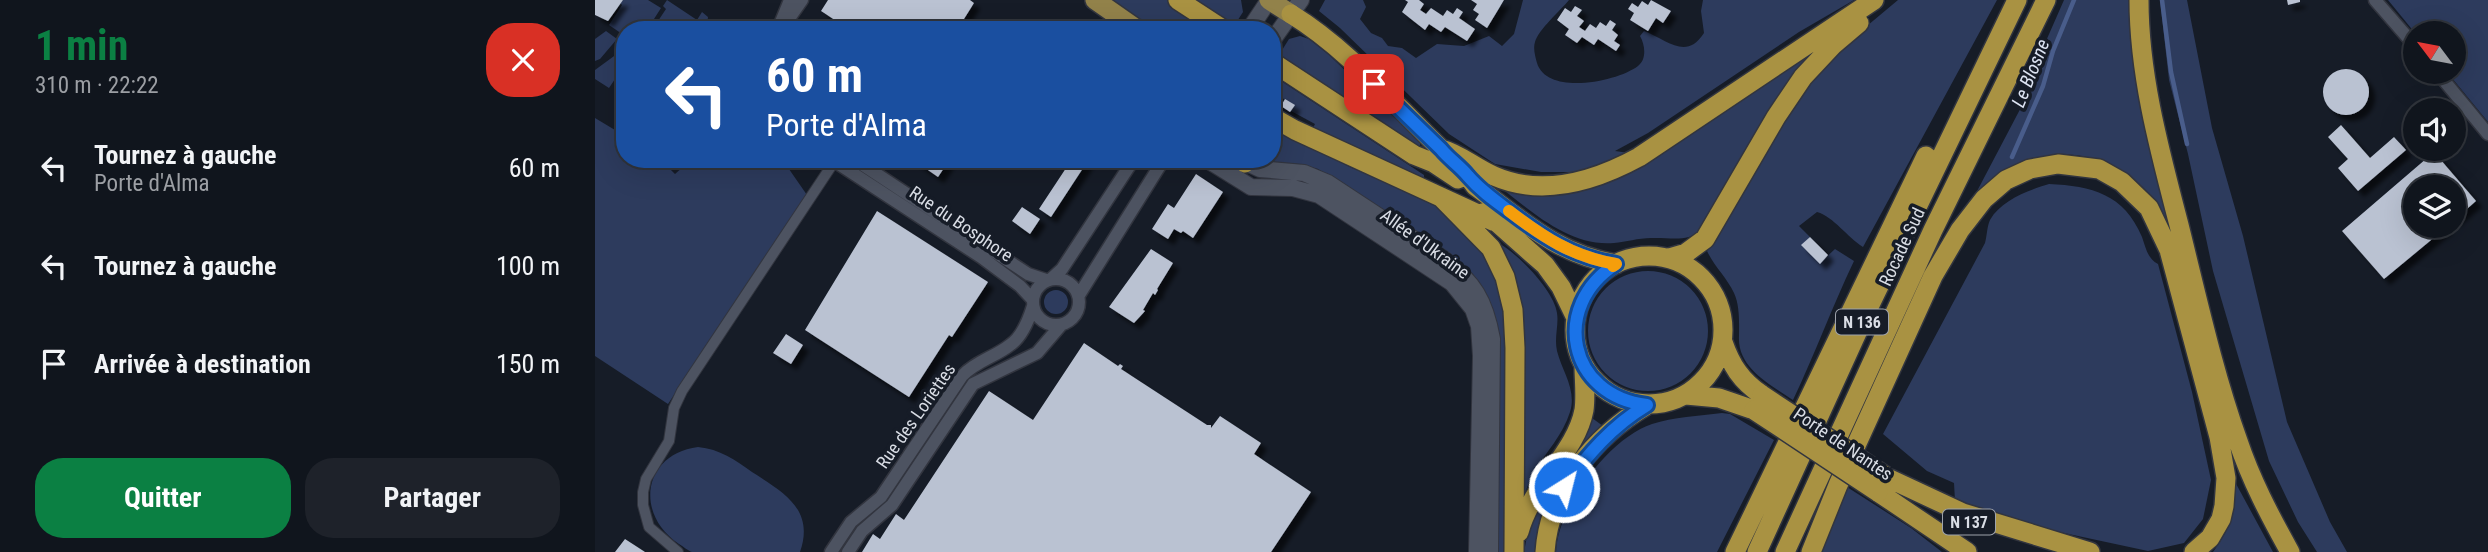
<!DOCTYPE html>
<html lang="fr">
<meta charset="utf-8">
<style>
:root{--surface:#10151d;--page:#1e222a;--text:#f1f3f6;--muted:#9c9fa4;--line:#30343b;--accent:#0b8043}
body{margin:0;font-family:"Roboto Condensed",sans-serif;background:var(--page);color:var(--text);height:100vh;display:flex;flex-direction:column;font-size:26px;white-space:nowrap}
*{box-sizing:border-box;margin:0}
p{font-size:23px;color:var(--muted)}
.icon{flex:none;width:38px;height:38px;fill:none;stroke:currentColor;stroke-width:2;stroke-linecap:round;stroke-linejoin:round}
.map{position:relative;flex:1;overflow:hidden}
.panel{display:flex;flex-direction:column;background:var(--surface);width:595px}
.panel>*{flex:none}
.guide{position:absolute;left:21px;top:21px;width:665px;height:147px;border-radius:28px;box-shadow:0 7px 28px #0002,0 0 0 2px var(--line);background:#1a4fa0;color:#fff;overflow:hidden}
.needle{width:46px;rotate:302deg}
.controls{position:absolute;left:1808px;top:21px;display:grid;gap:14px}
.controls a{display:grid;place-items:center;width:63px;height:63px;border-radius:50%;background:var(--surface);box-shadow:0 7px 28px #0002,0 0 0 2px var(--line);font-size:35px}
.pin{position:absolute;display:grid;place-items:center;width:60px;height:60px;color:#fff;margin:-30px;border-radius:14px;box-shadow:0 4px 10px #0006}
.me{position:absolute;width:77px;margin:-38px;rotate:36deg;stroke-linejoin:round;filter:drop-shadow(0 0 5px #0008)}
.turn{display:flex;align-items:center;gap:24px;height:147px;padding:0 35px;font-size:32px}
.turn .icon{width:91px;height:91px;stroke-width:2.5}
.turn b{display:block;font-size:49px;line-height:60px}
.round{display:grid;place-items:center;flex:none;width:74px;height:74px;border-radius:28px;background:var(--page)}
.headline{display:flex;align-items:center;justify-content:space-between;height:119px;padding:0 35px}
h1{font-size:42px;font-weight:700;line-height:52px;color:var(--accent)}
.cta{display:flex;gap:14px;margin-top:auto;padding:14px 35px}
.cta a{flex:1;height:80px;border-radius:28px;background:var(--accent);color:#fff;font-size:28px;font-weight:700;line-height:80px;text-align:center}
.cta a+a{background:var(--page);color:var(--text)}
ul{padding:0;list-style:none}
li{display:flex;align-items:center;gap:21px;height:98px;padding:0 35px}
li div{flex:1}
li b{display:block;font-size:26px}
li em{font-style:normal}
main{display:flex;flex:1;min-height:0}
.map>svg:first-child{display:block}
</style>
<main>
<section class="panel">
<div class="headline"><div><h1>1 min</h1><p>310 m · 22:22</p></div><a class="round" style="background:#d93025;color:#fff"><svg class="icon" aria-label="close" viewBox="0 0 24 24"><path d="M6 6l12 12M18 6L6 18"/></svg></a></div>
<ul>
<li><svg class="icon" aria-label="left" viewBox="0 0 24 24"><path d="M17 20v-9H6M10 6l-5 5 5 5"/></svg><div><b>Tournez à gauche</b><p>Porte d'Alma</p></div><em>60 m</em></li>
<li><svg class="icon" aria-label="left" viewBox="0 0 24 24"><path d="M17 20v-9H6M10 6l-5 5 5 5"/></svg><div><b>Tournez à gauche</b></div><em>100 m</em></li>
<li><svg class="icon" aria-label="arrive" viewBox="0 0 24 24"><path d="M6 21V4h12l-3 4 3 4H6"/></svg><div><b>Arrivée à destination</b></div><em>150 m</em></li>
</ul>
<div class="cta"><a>Quitter</a><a>Partager</a></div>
</section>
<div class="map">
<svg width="1893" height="552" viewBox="0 0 1893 552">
<defs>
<filter id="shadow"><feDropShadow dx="6" dy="6" stdDeviation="2" flood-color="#0009"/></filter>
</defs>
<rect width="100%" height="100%" fill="#161c27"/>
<!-- green -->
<path fill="#2d3b5d" d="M28 0H53L66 8 52 30H30V36L14 25 27 5 25 3Z
M72 0 102 20 107 12 113 17 112 25 101 29 93 27 91 30H57L71 9 68 6Z
M514 0H572L588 10 610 30H560Z
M600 0H646L648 12 639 26Z
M730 0H768L771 7 765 19 776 33 787 38 793 46 807 48 821 58 842 44 869 46 894 36 907 46 919 34 928 0H974C966 10 943 30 940 42 938 48 940 56 942 63 952 96 1022 82 1043 66 1052 59 1050 45 1045 36L1049 31C1073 40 1091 61 1109 33L1106 11 1108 0H1259L1204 32 1053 133 1020 151 1034 153 990 172H946L900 164 854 134 745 28 724 11Z
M1303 0H1402L1268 247C1252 237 1239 217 1222 212L1204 226 1215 237 1207 246 1225 263 1240 249 1259 261C1237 307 1220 354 1198 400 1176 385 1142 368 1144 336 1144 322 1145 306 1139 293 1132 278 1119 266 1112 251L1204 95 1248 46Z
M1469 0H1536L1576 226 1573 228C1567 217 1562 204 1555 195 1531 166 1484 146 1447 158 1429 164 1398 185 1380 195L1442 77 1451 41Z
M1565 0H1592L1617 128 1648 236 1692 422 1735 522 1752 552H1722L1703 522 1674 461 1618 271 1593 154 1574 80Z
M1793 0H1893V122L1852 72H1858V33H1820Z
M11 31 22 39 5 59 0 61V39Z
M705 36 714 39 734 55 825 142V148L685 57 684 55 694 39Z
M30 48V64L14 88 0 79V70Z
M1219 51 1215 62 1107 230C1091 243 1075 237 1056 238 1043 238 1031 242 1019 243 973 247 934 209 901 184L982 189Z
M677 75 829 175V179L717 130 720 124 696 111 699 105 677 92Z
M0 118 30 136V159H65L80 174 97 159H187L212 195 73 404 0 356Z
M677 129 757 168 845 205 882 239 912 302 911 552H901L886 286 877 273 865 263 723 169 705 164 667 163 657 159H677Z
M1454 184C1497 186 1529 194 1547 237 1551 248 1552 258 1563 264L1597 392 1616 480 1608 519 1589 543 1553 551 1455 530 1360 501 1359 483 1332 471 1288 434 1390 243C1392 236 1392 226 1395 220 1406 200 1434 190 1454 184Z
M905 244C924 255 959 291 962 313 964 325 959 337 962 351 967 371 982 390 975 412 968 435 951 452 939 472 934 481 931 492 926 501L924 429 903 245Z
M993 331a60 60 0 1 1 120 0a60 60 0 1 1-120 0Z
M449 302a12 12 0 1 1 24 0a12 12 0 1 1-24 0Z
M1127 413 1135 414 1179 440 1122 552H961C962 508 1014 438 1057 424 1078 417 1104 416 1127 413Z
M997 418 1008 426 943 552H929L934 525 992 419Z
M103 447C125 449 140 460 157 472 188 492 220 509 205 552 180 552 155 552 130 552 120 552 107 552 97 552 93 551 88 546 84 544 39 514 48 454 103 447Z
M1639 480 1678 552H1618C1638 524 1639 514 1639 480Z
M1252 487 1316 528 1347 552H1224Z"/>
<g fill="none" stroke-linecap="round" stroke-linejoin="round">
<!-- stream -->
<path stroke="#495d8b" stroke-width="4.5" d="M1567 0 1576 72 1592 144
M1417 157 1448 86 1458 51 1479 0"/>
</g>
<!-- building -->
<path fill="#bac2d2" filter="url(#shadow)" d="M0 0H28L13 21 0 15Z
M233 0H375L379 3 362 30H242L246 24 226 11Z
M810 0H824L829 4 825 10 831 14 836 8 848 16 852 10 858 14 862 8 868 12 864 18 880 29 872 41 850 27 846 32 834 24 830 30 807 12 813 2Z
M876 0H909L892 28 880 20 884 14 878 10 882 4Z
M1056 0 1076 11 1068 23 1061 18 1053 31 1035 20 1039 13 1033 9 1037 3 1043 7 1047 1 1053 5Z
M1692 0H1705V2L1693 5Z
M980 6 987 10 982 16 989 21 984 27 990 31 995 24 1001 28 1005 22 1011 26 1015 20 1021 24 1017 30 1023 35 1019 41 1025 45 1021 51 1003 39 999 45 987 37 982 43 970 35 974 29 962 20 970 8 976 12Z
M1728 92a23 23 0 1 1 46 0a23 23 0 1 1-46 0Z
M682 95 688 98 683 106 677 103Z
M690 99 700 105 695 112 686 106Z
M1746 125 1775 158 1799 137 1811 150 1763 191 1743 168 1753 159 1733 137Z
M1839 152 1881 201 1858 221V187H1820V226H1853L1789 279 1747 231Z
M317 159H355L343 177Z
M477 159H494L456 217 444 209Z
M601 174 628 192 598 238 588 231 586 233 579 229 573 239 557 229 573 204 579 208Z
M427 207 445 219 435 234 417 221Z
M282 211 393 282 357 337 354 335 314 397 210 330Z
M1215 237 1233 255 1225 264 1206 245Z
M556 249 578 263 562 289 563 290 560 295 558 293 548 310 550 311 539 323 514 307Z
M191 334 208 345 196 364 178 353Z
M489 343 523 366 525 364 528 366 526 369 612 425H616V428L625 416 666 443 659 454 716 492 676 552H267L278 534 285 539 301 514 309 520 394 391 438 420Z
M30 539 50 552H20Z"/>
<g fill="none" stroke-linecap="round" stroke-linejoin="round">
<defs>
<path id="pedestrian" d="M83 552 54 527 48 505V492L51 479 74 441 79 408 87 391 241 159"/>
<path id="minor" d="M1780 0 1820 46
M186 22 195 0
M186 30 207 0
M1842 72 1893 134
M236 159 386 257 425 286 438 300
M259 159 433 274 451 280
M438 302a23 23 0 1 1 46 0a23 23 0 1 1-46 0Z
M456 279 467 269 539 159
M484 295 569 159
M236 552 256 522 286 497 367 376C381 361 400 357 415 345 427 337 434 319 438 306
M253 552 267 531 297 505 378 384 442 353 466 325"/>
<path id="tertiary" d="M654 30 674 0
M677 41 706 0
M611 159 656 187 698 188 724 195 857 283 878 309 884 326 886 356 882 552
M644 159 665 169 709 173 733 183 847 258C879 282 890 300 897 339L895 552"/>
<path id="primary" d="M500 0 543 30
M674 0 696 14"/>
<path id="trunk" d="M583 0 629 30
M1544 0C1544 76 1565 152 1584 225 1602 297 1618 371 1643 441 1656 480 1675 516 1695 552
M696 14C753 49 798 103 846 149 856 163 870 171 880 186 927 220 961 254 1021 264
M680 64 819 155 839 163 863 179
M677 117 700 130 898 221
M846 149C865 154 880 168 899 176 947 197 1000 181 1044 157L1279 0
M647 159 650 163
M846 197 896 248 910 277 918 310 920 348 919 552
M890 212 950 265 966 287 981 318
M980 330a74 74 0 1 1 148 0a74 74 0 1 1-148 0Z
M1074 258 1091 253 1110 239 1181 117 1208 77 1238 45 1264 23
M1128 342C1136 365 1146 381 1167 395
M1091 395 1124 398 1159 410
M1295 479 1368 513 1495 552
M1283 492 1372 552
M924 532C937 484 981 453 989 410 991 396 989 380 989 366
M950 552C954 489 1000 436 1052 405
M1140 552 1331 156
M1162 552 1271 313 1422 0
M1190 552 1338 230 1451 0
M1216 552 1243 485 1338 276 1365 230 1389 199 1411 180 1435 169 1463 164 1504 169 1527 182 1554 208 1574 250 1624 437 1631 478 1629 506 1626 519 1615 538 1599 552"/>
</defs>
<!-- pedestrian casing -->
<use href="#pedestrian" stroke="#32353f" stroke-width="12"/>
<!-- minor casing -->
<use href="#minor" stroke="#32353f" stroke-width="15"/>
<!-- tertiary casing -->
<use href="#tertiary" stroke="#32353f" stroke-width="18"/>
<!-- primary casing -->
<use href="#primary" stroke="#32353f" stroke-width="22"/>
<!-- trunk casing -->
<use href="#trunk" stroke="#32353f" stroke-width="22"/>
<!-- pedestrian -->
<use href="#pedestrian" stroke="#4d5361" stroke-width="10"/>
<!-- minor -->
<use href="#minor" stroke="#4d5361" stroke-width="12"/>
<!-- tertiary -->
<use href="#tertiary" stroke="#4d5361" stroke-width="16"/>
<!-- primary -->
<use href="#primary" stroke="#92824a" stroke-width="19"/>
<!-- trunk -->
<use href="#trunk" stroke="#a99242" stroke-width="19"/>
<defs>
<path id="trunk-bridge" d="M1167 395 1290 476
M1159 410 1283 492"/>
</defs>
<!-- trunk-bridge casing -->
<use href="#trunk-bridge" stroke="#32353f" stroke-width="22" stroke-linecap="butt"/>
<!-- trunk-bridge -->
<use href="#trunk-bridge" stroke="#a99242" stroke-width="19"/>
</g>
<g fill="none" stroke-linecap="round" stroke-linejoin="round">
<defs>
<path id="route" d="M779 84 846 149C854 159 865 166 873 176 885 190 899 200 914 211 948 237 978 257 1021 264 955 306 973 396 1052 405 1017 426 993 454 969 487"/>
</defs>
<!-- route casing -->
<use href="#route" stroke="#114b97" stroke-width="18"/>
<!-- route -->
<use href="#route" stroke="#1a73e8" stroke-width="12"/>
<!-- slow -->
<path stroke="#f59e0b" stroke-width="12" d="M914 211C948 237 978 257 1021 264L1018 266"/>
</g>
<g text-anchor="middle" stroke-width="7" stroke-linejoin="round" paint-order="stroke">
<!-- shield labels -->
<g fill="#161c27" stroke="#9ea3ac" stroke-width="2">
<rect x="1241" y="309.5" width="52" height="25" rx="5"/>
<rect x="1348" y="509.5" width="52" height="25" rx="5"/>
</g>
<g font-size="16" font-weight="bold" fill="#d9dde5">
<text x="1267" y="328">N 136</text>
<text x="1374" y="528">N 137</text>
</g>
<!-- street labels -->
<g font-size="18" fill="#d9dde5" stroke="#161c27">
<text transform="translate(366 224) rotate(34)" y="6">Rue du Bosphore</text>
<text transform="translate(830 244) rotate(36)" y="6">Allée d'Ukraine</text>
<text transform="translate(1307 247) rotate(-65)" y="6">Rocade Sud</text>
<text transform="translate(321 416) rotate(-55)" y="6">Rue des Loriettes</text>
<text transform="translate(1248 444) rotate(34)" y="6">Porte de Nantes</text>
</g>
<!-- water labels -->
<g font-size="19" font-style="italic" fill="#dde4f3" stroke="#161c27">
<text transform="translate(1435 73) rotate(-68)" y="7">Le Blosne</text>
</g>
</g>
</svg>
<div class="controls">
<a><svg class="needle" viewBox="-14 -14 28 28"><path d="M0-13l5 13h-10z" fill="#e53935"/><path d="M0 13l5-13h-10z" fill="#9c9fa4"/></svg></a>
<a><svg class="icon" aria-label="sound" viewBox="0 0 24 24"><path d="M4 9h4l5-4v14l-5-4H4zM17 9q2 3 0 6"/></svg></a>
<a><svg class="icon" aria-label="layers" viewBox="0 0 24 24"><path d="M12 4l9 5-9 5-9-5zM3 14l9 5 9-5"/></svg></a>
</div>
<div class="pin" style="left:779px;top:84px;background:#d93025"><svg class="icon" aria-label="arrive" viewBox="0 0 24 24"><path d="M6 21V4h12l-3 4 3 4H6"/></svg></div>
<svg class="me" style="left:969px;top:487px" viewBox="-20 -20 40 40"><circle r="17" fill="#1a73e8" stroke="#fff" stroke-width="3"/><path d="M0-11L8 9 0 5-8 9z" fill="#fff"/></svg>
<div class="guide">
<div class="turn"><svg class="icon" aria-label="left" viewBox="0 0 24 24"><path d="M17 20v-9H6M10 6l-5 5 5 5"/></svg><div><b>60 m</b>Porte d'Alma</div></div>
</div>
</div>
</main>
